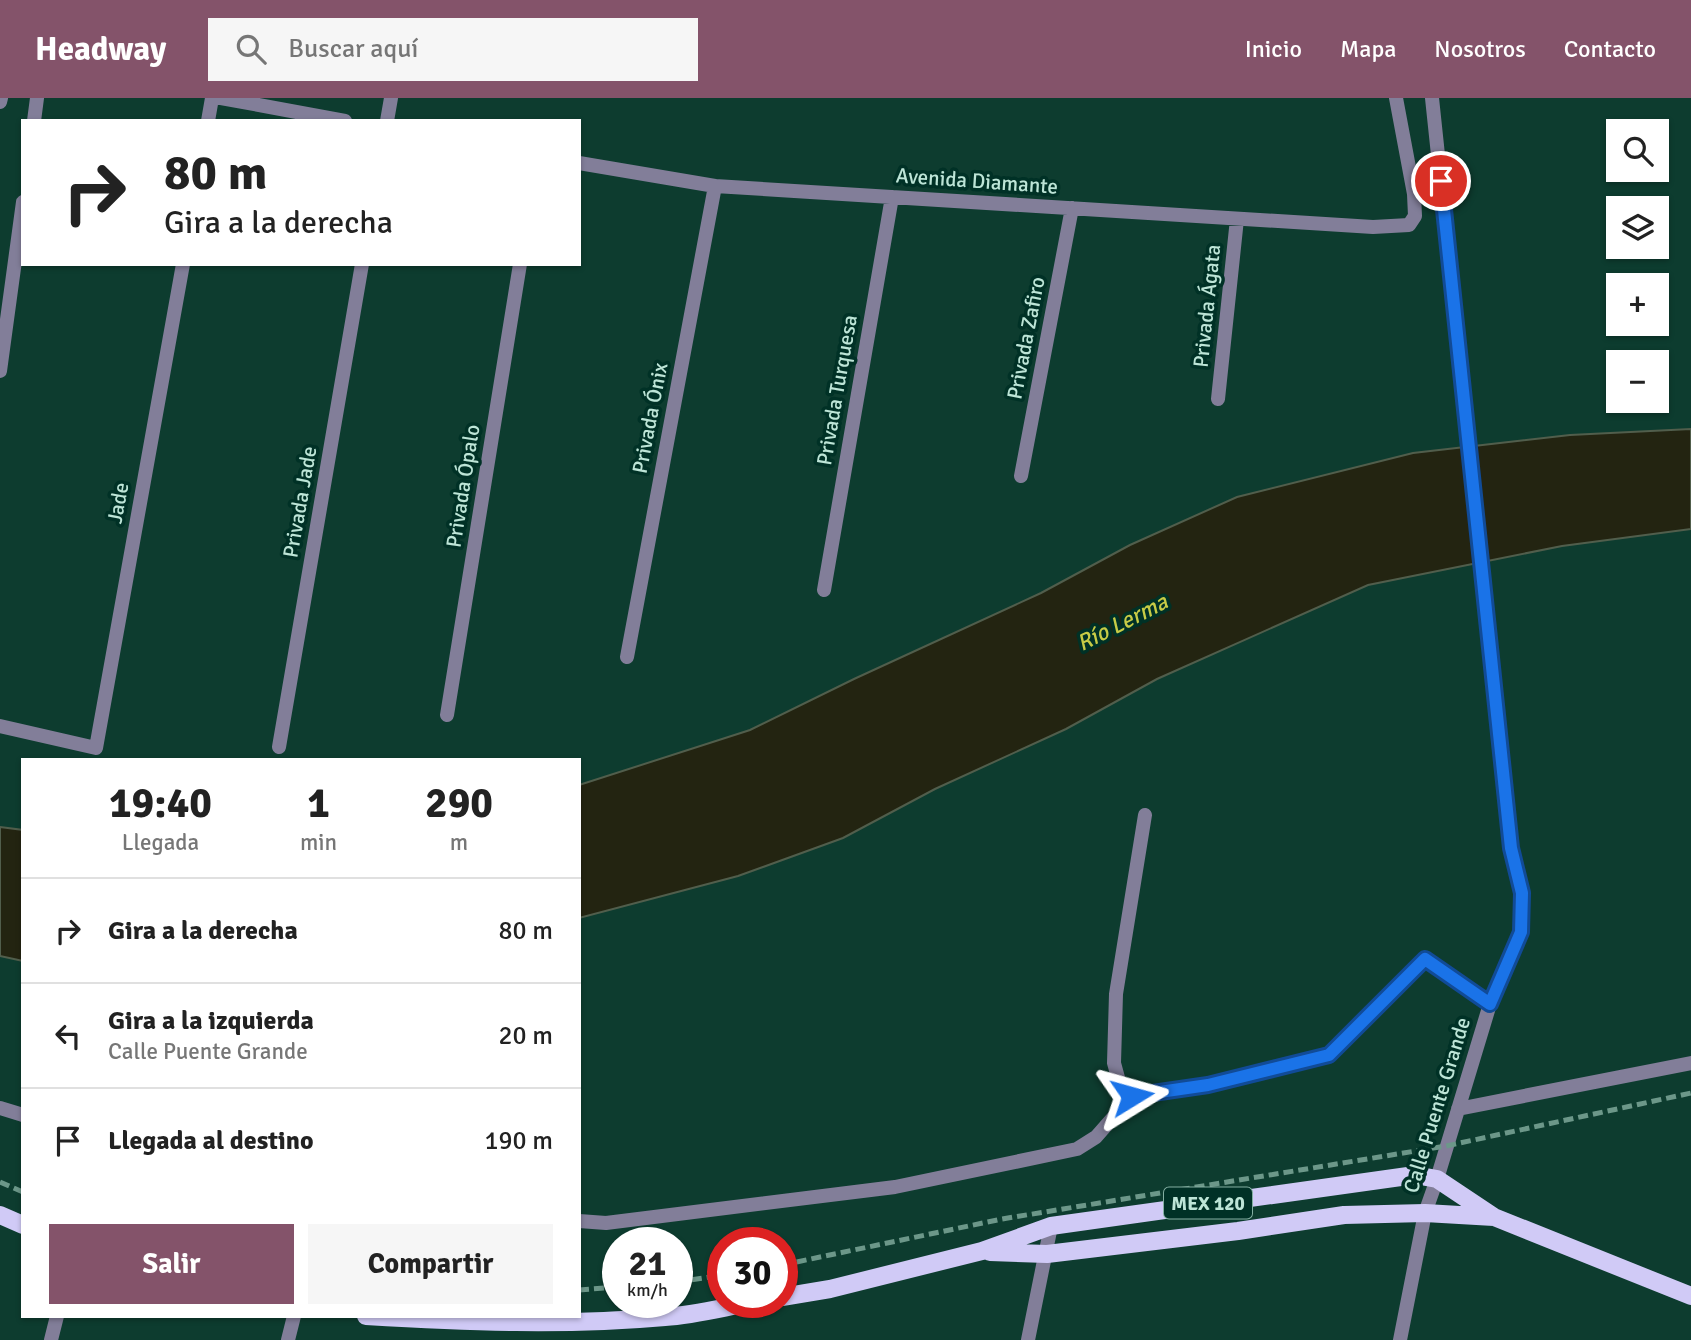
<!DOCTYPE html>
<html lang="es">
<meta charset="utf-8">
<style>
:root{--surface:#fff;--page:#f6f6f6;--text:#222;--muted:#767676;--line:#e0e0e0;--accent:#84536a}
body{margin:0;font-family:Signika,sans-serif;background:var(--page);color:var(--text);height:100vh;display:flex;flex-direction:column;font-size:26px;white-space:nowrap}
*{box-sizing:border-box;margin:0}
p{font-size:23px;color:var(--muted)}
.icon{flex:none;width:38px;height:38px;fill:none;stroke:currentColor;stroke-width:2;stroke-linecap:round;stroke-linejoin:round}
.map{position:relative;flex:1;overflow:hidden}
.drawer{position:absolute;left:21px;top:660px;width:560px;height:560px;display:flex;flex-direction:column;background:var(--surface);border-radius:0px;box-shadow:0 2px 5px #0004}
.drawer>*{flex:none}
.hud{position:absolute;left:21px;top:21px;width:560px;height:147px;border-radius:0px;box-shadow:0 2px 5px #0004;background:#fff;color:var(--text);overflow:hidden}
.controls{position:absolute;left:1606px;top:21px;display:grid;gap:14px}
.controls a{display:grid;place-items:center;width:63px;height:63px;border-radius:0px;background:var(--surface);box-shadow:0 2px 5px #0004;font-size:35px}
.speed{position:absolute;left:602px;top:1129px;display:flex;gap:14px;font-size:35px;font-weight:700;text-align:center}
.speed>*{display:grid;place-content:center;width:91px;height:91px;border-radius:50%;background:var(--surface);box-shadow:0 2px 5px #0004;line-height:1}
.speed small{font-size:18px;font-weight:400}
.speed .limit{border:10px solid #d22;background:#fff;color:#111}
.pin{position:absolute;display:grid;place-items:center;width:60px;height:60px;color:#fff;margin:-30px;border:4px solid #fff;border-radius:50%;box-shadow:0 2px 7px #0007}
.me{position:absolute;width:77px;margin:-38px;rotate:82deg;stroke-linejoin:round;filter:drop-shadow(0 0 5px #0008)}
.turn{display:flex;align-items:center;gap:24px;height:147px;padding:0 28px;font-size:32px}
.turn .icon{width:91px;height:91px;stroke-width:2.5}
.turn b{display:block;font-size:49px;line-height:60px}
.eta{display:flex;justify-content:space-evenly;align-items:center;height:119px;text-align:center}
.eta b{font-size:42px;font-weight:700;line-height:49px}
.cta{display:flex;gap:14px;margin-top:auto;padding:14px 28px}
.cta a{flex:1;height:80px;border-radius:0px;background:var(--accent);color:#fff;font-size:28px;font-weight:700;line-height:80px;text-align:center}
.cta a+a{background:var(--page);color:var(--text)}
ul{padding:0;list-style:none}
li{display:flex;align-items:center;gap:21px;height:105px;padding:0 28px;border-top:2px solid var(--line)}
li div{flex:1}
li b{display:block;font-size:26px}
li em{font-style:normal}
header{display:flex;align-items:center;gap:42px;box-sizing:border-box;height:98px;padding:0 35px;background:var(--accent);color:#fff}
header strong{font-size:33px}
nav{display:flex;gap:38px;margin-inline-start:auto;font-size:24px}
.search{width:490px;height:63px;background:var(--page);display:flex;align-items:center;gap:18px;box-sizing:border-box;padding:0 24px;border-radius:0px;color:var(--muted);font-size:26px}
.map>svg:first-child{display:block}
</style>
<header>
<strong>Headway</strong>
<div class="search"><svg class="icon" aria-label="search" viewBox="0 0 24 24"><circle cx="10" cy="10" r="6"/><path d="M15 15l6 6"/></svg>Buscar aquí</div>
<nav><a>Inicio</a><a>Mapa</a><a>Nosotros</a><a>Contacto</a></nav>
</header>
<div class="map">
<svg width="1691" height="1242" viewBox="0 0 1691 1242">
<rect width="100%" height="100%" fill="#0d3c2f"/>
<!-- water -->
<path fill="#232411" stroke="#515e4c" stroke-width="2" d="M1691 331V431L1562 448 1368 487 1157 581 1066 631 935 691 843 740 738 778 579 820V687L750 632 854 581 1041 495 1130 447 1237 399 1413 355 1570 337Z
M0 729 23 732V863L0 858Z"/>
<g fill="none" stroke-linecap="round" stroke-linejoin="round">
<!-- minor -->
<path stroke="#827e99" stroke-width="14" d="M221 0 345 23
M0 4 1 0
M34 23 37 0
M208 23 212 0
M387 23 391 0
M579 65 715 88 1373 129 1409 127 1415 118 1414 96 1396 0
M0 273 23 104
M1218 301 1237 121
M1021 378 1072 110
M824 492 892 99
M627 559 715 88
M447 617 520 166
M0 628 96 650 183 166
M279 649 362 166
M1132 998 1120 987 1114 965 1116 896 1145 717
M0 1010 23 1017
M1458 1011 1691 965
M579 1123 606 1125 895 1089 1077 1051 1096 1039 1132 998 1208 987 1329 957 1425 861 1490 906
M288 1242 294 1218
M1028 1242 1051 1128
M1400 1242 1425 1115 1437 1081 1490 906 1521 833 1522 795 1511 750 1432 0"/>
<!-- tertiary -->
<path stroke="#827e99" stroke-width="14" d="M51 1242 57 1218"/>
<!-- primary -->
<path stroke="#d0caf6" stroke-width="18" d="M0 1117 23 1127
M990 1154 1047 1156 1238 1133 1344 1117 1425 1115 1494 1119
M782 1199 830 1191 982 1153 1051 1128 1415 1077 1437 1081 1494 1119 1691 1198
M366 1218C466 1224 565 1228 665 1219 695 1217 725 1209 754 1204"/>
<!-- rail -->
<path stroke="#6c9789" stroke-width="5" stroke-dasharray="10 5" stroke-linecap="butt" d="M0 1084 23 1094
M782 1167 1002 1121 1446 1048 1691 995
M677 1184 723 1177
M579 1192 618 1189"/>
</g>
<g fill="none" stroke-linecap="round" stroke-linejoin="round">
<defs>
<path id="route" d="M1132 998 1208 987 1329 957 1425 861 1490 906 1521 834 1522 795 1511 750 1441 83"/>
</defs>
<!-- route casing -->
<use href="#route" stroke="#114b97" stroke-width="18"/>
<!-- route -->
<use href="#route" stroke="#1a73e8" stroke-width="12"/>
</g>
<g text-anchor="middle" stroke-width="7" stroke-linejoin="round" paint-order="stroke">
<!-- shield labels -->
<rect fill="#003126" stroke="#84afa2" stroke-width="2" x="1164" y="1089.5" width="88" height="31" rx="5"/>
<g font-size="19" font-weight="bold" fill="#bde5d7">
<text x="1208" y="1112">MEX 120</text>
</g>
<!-- street labels -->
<g font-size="21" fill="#bde5d7" stroke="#003126">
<text transform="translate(977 83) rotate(4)" y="7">Avenida Diamante</text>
<text transform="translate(1207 208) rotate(-84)" y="7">Privada Ágata</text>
<text transform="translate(1026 240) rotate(-79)" y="7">Privada Zafiro</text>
<text transform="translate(837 292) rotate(-80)" y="7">Privada Turquesa</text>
<text transform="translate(650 320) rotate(-79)" y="7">Privada Ónix</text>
<text transform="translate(463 388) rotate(-81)" y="7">Privada Ópalo</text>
<text transform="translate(300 404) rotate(-80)" y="7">Privada Jade</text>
<text transform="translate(118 405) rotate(-80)" y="7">Jade</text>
<text transform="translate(1437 1007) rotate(-73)" y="7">Calle Puente Grande</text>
</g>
<!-- water labels -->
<g font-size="23" font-style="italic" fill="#c7cc46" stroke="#003126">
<text transform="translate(1122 524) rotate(-27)" y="8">Río Lerma</text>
</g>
</g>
</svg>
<div class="controls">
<a><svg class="icon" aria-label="search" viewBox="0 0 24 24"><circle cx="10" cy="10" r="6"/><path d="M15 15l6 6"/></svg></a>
<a><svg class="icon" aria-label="layers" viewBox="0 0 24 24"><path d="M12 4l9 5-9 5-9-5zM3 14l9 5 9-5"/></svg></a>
<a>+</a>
<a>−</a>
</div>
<div class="speed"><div>21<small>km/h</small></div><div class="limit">30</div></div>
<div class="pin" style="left:1441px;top:83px;background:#d93025"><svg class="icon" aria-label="arrive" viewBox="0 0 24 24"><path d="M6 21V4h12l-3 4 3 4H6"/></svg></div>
<svg class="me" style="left:1132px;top:998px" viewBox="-20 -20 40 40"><path d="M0-17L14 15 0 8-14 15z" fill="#1a73e8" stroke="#fff" stroke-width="4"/></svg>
<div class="hud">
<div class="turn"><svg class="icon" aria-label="right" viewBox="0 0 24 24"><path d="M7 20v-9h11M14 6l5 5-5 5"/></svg><div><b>80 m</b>Gira a la derecha</div></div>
</div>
<section class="drawer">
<div class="eta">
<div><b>19:40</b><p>Llegada</p></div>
<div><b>1</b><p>min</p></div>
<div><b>290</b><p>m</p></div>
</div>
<ul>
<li><svg class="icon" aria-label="right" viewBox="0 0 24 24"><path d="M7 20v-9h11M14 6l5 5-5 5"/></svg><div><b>Gira a la derecha</b></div><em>80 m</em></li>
<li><svg class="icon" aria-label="left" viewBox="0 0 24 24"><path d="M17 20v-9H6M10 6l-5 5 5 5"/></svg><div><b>Gira a la izquierda</b><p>Calle Puente Grande</p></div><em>20 m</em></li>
<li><svg class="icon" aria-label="arrive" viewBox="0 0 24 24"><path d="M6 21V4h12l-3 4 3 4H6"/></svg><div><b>Llegada al destino</b></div><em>190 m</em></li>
</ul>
<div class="cta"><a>Salir</a><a>Compartir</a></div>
</section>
</div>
